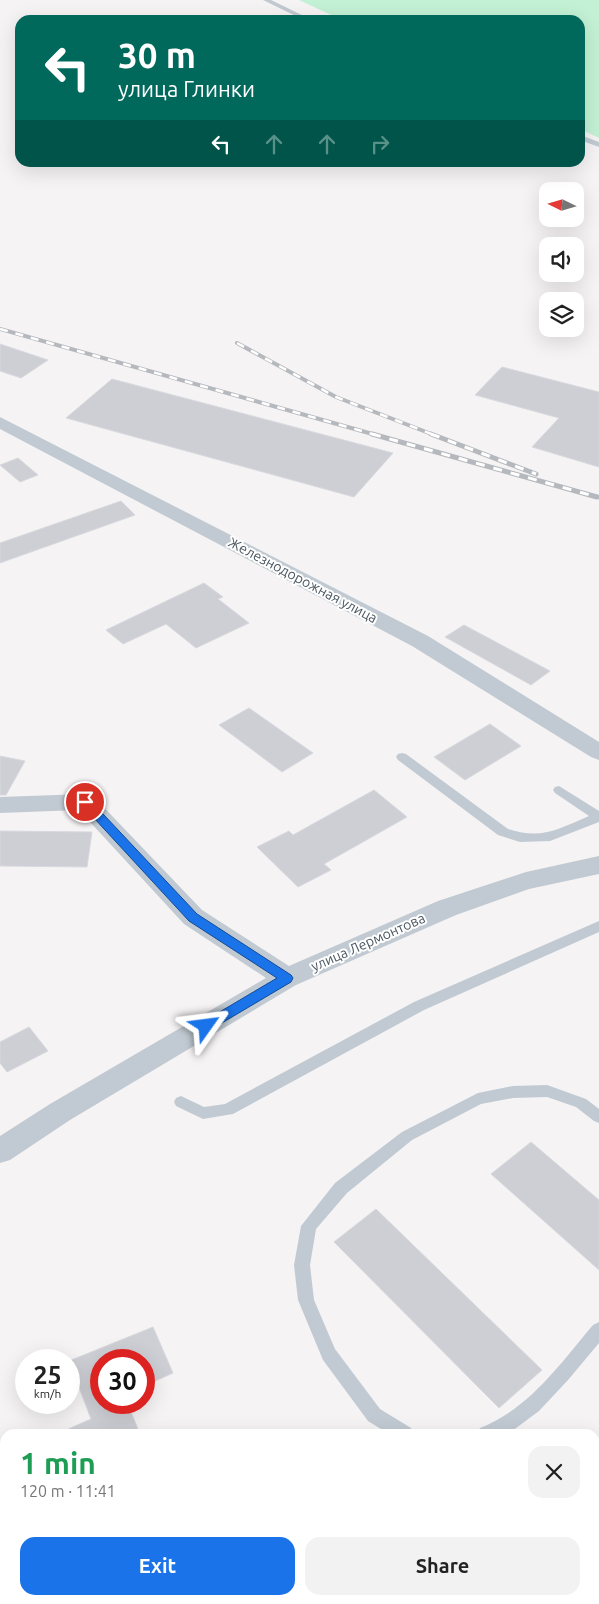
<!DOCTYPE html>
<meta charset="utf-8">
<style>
:root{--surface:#fff;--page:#f2f2f2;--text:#222;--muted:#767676;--accent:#1a73e8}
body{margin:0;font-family:Ubuntu,sans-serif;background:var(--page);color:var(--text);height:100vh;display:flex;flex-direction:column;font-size:19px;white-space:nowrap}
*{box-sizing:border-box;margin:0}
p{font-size:16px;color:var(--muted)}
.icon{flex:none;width:28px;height:28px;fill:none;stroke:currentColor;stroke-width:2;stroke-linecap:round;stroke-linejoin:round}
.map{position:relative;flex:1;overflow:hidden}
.sheet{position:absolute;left:0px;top:1429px;width:600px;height:176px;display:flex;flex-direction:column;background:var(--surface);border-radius:15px 15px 0 0;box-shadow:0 5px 20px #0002}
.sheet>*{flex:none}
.banner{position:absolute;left:15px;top:15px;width:570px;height:152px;border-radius:15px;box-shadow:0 5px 20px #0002;background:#00695c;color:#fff;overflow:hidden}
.needle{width:32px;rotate:275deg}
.tools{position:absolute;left:539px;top:182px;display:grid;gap:10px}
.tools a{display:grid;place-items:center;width:45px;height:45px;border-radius:10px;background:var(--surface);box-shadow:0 5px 20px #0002;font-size:25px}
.speed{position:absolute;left:15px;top:1349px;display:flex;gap:10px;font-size:25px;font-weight:700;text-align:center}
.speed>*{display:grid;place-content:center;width:65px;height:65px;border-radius:50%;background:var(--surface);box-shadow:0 5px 20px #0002;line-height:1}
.speed small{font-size:12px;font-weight:400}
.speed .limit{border:8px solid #d22;background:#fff;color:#111}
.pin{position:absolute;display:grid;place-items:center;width:42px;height:42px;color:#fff;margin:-21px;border:2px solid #fff;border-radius:50%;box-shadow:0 1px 5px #0007}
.me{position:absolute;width:55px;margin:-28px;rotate:59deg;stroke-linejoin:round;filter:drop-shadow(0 0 4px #0008)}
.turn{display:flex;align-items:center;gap:18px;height:105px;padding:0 20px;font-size:22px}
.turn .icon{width:65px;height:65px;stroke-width:2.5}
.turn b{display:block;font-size:35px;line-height:42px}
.lanes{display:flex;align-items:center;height:48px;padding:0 20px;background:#0003;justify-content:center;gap:25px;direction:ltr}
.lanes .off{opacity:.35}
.round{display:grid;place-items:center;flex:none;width:52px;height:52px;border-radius:15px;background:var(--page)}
.headline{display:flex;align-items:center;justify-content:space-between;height:85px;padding:0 20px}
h1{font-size:30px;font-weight:600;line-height:38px;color:#1e9e55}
.button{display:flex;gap:10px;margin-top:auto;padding:10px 20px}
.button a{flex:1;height:58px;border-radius:15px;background:var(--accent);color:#fff;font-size:20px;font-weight:600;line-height:58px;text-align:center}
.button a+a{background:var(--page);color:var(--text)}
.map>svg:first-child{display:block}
</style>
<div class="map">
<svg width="599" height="1604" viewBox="0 0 599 1604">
<rect width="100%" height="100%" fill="#f5f3f3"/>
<!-- green -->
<path fill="#c3f1d5" d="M299 0H599V138L580 129V20H342Z"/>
<!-- building -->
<path fill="#cdcfd5" stroke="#d7d9de" d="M0 344 48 360 21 378 0 371Z
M502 367 599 392V467L532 447 559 418 475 395Z
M112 379 393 453 354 497 66 418Z
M18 458 38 475 20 482 0 465Z
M121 501 135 515 0 563V543Z
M204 583 223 597 218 599 249 623 196 648 166 624 123 644 106 630Z
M464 625 550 671 531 685 445 637Z
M249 708 313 753 282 772 219 725Z
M490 724 521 746 465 780 434 757Z
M0 756 25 761 6 795H0Z
M374 790 407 817 324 864 331 870 298 887 257 847 289 831 293 835Z
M0 831 92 832 87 867 0 866Z
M29 1027 48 1051 7 1072 0 1063V1042Z
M531 1142 599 1200V1270L491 1174Z
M376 1209 542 1370 499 1408 334 1242Z
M153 1327 173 1373 144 1386V1360H101V1402H127L140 1434H57L91 1419 69 1361Z"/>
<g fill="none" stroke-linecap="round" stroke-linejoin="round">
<!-- lane -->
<path fill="#c1cad2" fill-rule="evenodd" d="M263 0H271L312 20H304Z
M580 135 599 142V147L580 140Z
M402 753 406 754 508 829C542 840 558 829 589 816L555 793 553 790 555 787 559 786 599 811V822L550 841 520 842 498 835 398 760 396 757 398 754Z
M599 921V932L424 1010 233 1114 203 1119 176 1106 174 1102 176 1098 181 1096 204 1107 225 1104 414 1002Z
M547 1085 586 1099 599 1109V1123L594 1121 576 1107 547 1097 513 1098 481 1104 412 1140 347 1193 316 1229 310 1265 314 1300 335 1349 380 1409 411 1428 414 1434H389L368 1421 323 1360 298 1300 294 1265 301 1226 335 1183 402 1132 478 1093 513 1086Z
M599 1322V1343L568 1380 539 1411 508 1434H477L480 1428C529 1409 560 1364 593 1325Z"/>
<!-- street -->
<path fill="#c1cad2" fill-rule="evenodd" d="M0 417 428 636 599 742V760L591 757 412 646 0 429Z
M85 794 93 796 202 910 289 966 438 901 526 872 599 856V874L529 889 456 915 296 985 70 1120 10 1160 0 1163V1136L50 1104 266 978 184 924 79 810 0 813V797Z"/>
<defs>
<path id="rail-far1" d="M0 329 376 435
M237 343 336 397 434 435"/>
<path id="rail" d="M372 434 597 497
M431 434 536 474"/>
</defs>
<!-- rail-far1 casing -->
<use href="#rail-far1" stroke="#b5b8bd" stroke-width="4"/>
<!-- rail casing -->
<use href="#rail" stroke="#b5b8bd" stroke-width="5"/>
<!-- rail-far1 -->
<use href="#rail-far1" stroke="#fff" stroke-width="2.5" stroke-dasharray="8" stroke-linecap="butt"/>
<!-- rail -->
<use href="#rail" stroke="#fff" stroke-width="3" stroke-dasharray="9" stroke-linecap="butt"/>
</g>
<!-- route -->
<path fill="#1a73e8" stroke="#114b97" d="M85 798 89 799 197 914 291 975 293 978 291 982 210 1030H201L199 1026 201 1023 277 978 189 921 81 804 79 802 81 799Z"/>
<g text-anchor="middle" stroke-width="4" stroke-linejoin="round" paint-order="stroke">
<!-- street labels -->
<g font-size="14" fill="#4a5661" stroke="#fff">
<text transform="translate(303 580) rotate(28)" y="5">Железнодорожная улица</text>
<text transform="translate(368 942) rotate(-24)" y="5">улица Лермонтова</text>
</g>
</g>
</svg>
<div class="tools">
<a><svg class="needle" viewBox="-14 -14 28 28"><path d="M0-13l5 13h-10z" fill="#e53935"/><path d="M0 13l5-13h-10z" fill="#767676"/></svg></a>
<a><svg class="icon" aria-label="sound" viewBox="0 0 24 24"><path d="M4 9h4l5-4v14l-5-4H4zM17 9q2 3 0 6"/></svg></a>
<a><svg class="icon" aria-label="layers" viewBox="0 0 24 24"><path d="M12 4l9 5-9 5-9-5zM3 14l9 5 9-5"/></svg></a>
</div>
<div class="speed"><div>25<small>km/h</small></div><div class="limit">30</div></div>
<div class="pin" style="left:85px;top:802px;background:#d93025"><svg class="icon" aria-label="arrive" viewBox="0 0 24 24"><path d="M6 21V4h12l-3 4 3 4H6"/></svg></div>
<svg class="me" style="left:206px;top:1026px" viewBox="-20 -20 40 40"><path d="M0-17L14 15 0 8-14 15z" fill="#1a73e8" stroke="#fff" stroke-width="4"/></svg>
<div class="banner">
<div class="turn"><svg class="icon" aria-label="left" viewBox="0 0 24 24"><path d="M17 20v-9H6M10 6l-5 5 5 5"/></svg><div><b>30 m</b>улица Глинки</div></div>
<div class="lanes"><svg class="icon" aria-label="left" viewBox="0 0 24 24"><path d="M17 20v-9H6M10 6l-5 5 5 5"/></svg><svg class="icon off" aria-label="ahead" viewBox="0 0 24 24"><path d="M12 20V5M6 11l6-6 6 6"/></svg><svg class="icon off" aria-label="ahead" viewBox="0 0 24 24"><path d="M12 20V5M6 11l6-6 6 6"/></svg><svg class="icon off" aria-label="right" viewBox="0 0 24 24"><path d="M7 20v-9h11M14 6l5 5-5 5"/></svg></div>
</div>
<section class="sheet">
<div class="headline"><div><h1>1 min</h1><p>120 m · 11:41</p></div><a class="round"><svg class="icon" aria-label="close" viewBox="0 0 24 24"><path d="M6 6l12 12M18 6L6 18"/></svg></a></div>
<div class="button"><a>Exit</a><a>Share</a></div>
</section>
</div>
